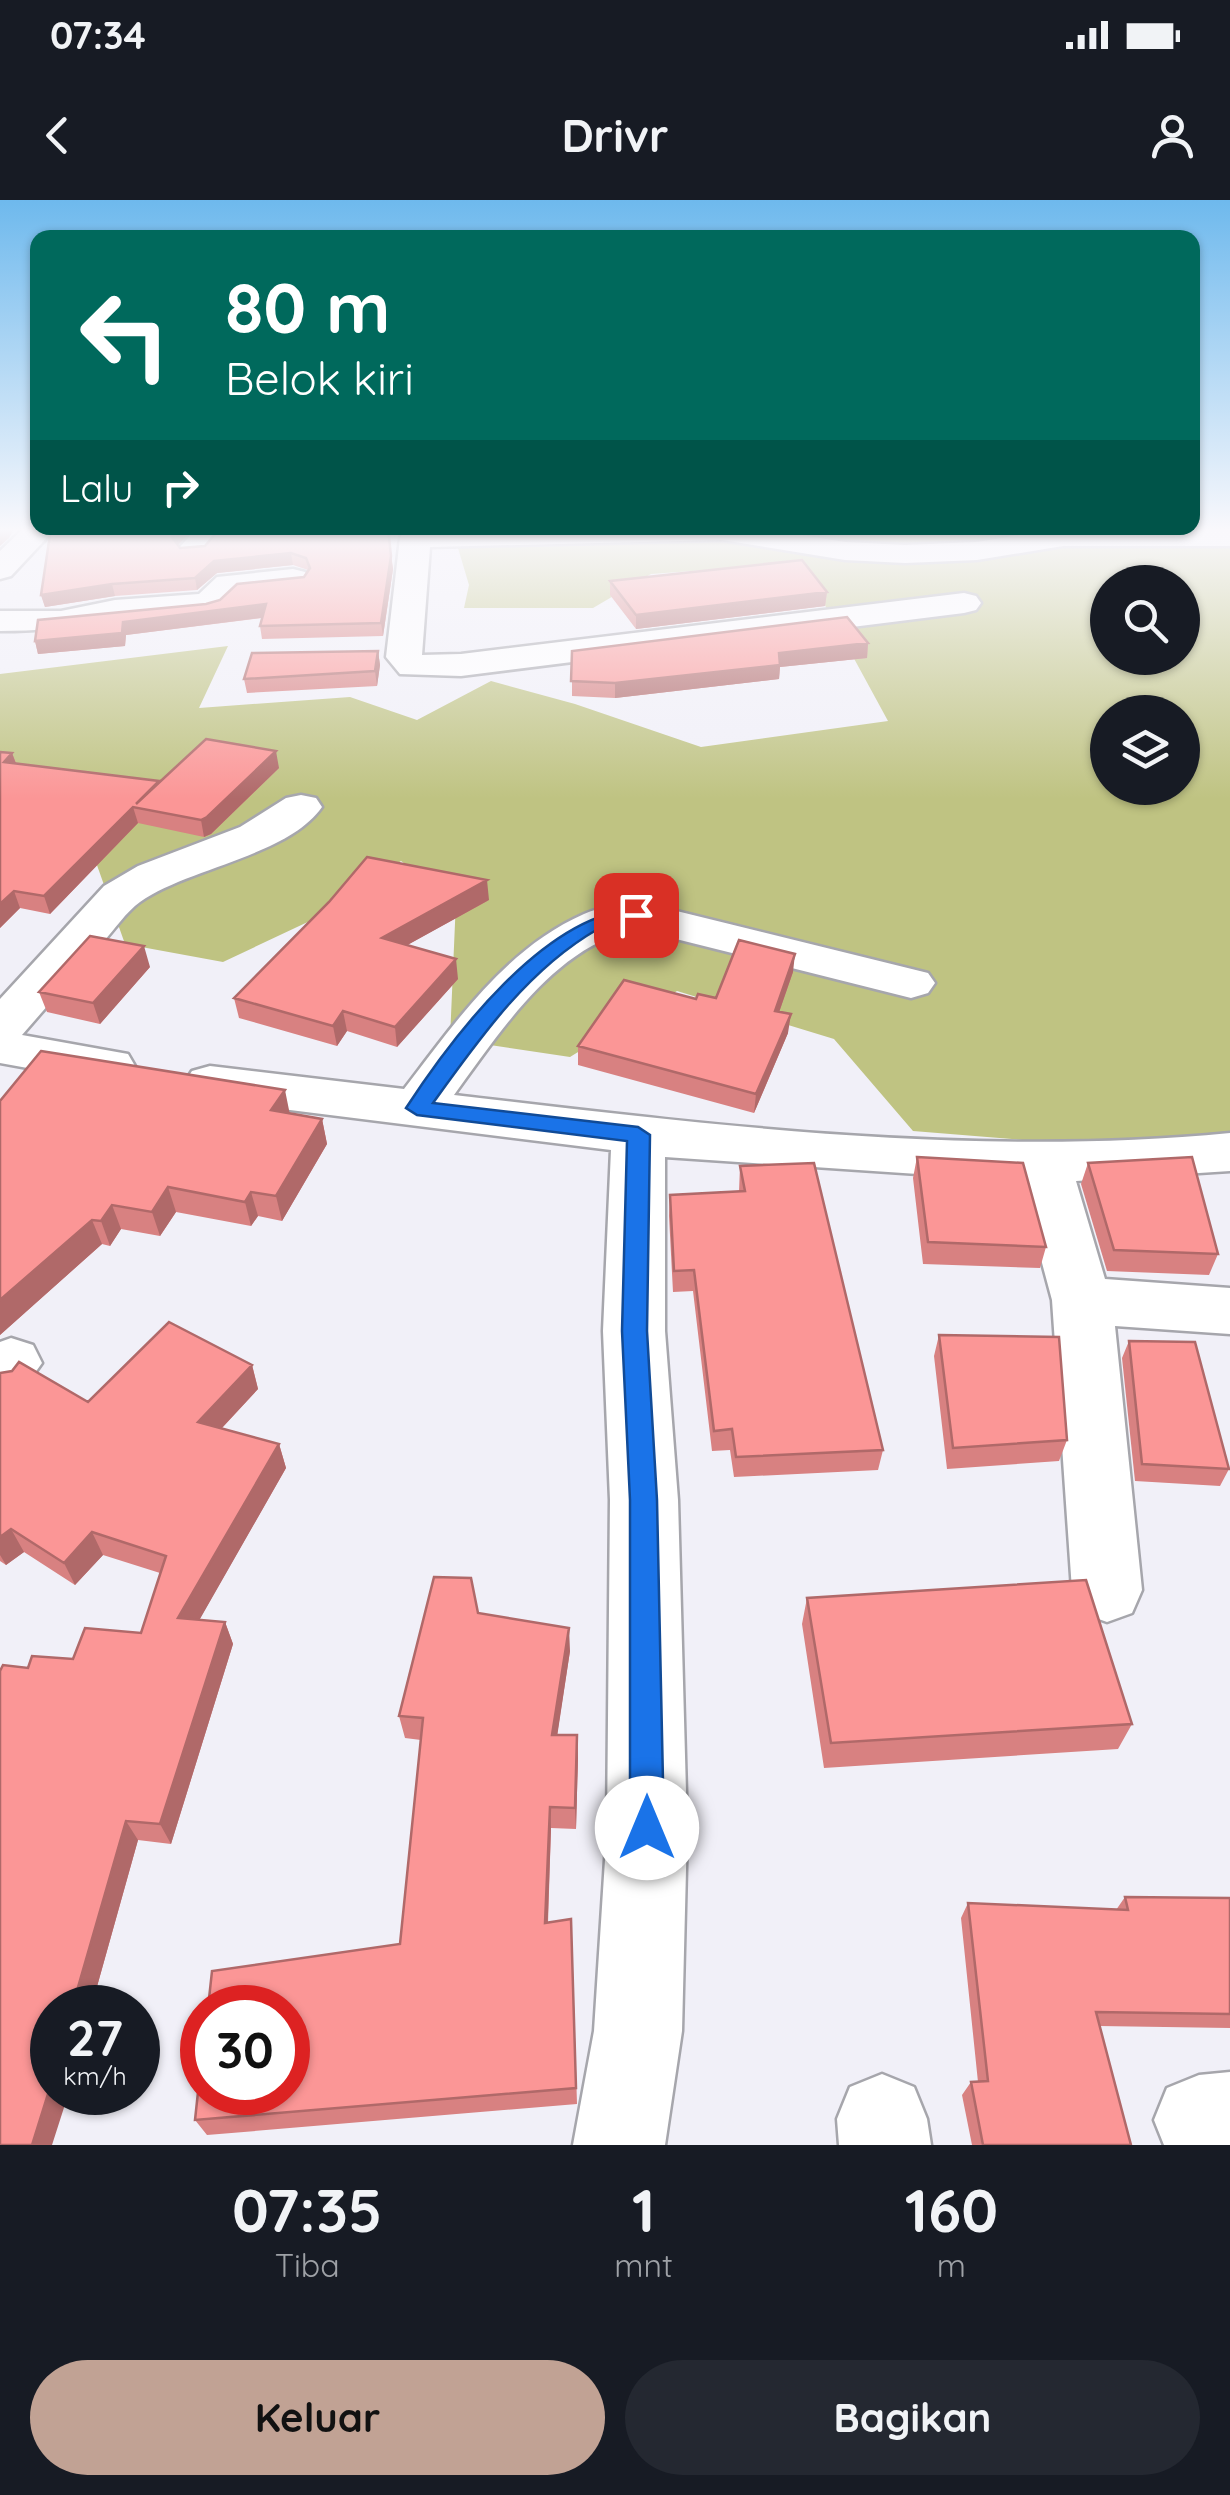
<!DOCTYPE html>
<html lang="id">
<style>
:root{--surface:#171b24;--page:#242831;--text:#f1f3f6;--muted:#9ea1a6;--accent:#c1a294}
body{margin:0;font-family:Quicksand,sans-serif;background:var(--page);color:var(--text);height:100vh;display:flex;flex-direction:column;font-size:38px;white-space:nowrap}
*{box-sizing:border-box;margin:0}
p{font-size:32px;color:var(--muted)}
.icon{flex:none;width:55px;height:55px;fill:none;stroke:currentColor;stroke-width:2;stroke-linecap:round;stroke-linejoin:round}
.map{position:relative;height:1945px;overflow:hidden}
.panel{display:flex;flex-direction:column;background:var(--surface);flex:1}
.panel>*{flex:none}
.top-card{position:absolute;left:30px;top:30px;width:1170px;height:305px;border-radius:20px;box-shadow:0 2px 8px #0004;background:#00695c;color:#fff;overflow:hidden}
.controls{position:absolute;left:1090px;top:365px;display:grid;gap:20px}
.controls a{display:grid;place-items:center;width:110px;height:110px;border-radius:50%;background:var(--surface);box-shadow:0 2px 8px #0004;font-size:50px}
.speed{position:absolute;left:30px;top:1785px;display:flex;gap:20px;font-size:50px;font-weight:700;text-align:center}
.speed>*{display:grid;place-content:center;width:130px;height:130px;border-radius:50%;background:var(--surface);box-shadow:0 2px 8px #0004;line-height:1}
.speed small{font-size:25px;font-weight:400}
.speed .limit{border:15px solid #d22;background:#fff;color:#111}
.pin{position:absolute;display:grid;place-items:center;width:85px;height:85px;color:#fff;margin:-42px;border-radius:20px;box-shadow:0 5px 15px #0006}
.me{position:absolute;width:110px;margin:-55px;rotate:0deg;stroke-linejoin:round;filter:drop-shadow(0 0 8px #0008)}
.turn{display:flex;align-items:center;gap:35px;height:210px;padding:0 30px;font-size:45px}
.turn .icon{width:130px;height:130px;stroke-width:2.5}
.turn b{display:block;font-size:70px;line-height:85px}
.then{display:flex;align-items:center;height:95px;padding:0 30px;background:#0003;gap:20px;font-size:38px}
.eta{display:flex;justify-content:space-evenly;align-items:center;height:170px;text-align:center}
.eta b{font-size:60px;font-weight:700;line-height:70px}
.primary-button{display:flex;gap:20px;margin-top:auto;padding:20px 30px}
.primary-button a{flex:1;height:115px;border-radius:60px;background:var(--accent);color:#111;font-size:40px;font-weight:700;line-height:115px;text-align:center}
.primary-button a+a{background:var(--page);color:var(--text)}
.status{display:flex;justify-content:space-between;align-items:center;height:70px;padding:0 50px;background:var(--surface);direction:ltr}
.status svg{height:28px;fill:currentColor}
header{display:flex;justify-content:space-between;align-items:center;height:130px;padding:0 30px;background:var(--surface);font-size:45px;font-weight:700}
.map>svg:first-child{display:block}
</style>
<div class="status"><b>07:34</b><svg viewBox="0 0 49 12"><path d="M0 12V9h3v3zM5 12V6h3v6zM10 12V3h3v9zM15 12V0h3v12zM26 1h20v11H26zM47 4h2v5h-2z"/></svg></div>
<header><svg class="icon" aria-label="back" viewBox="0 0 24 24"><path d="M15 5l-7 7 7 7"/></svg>Drivr<svg class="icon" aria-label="person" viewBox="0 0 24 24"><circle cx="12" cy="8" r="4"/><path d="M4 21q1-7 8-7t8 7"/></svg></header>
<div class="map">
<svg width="1230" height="1945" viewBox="0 0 1230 1945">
<rect width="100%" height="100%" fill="#f1f0f8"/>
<!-- green -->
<path fill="#bfc382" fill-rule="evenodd" d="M1230 327V957L913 931 834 839 677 791 570 857 450 839 456 700 401 661 312 720 223 762 125 744 66 578 0 571V474L228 446 199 508 350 497 417 520 491 481 575 504 701 547 888 521 802 363 651 374 593 408H464L469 385 452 328H625L726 339 740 328ZM1108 382H1182V458H1108ZM1108 512H1182V588H1108Z"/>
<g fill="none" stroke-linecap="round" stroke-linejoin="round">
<defs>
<path id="minor" d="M25 327 56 328 11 376 0 379V351Z
M197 328H228L205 356H183L178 349Z
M758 328 845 342 905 345 977 342 1063 328H1230V346H1063L977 360 905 363 845 360 722 340 430 347 422 455 461 454 964 393 976 396 981 403 976 410 964 413 461 476 400 474 386 457 400 338 404 331 468 328Z
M293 369 305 372 309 379 305 386 238 393 220 410 208 413C138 418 70 431 0 431V411H61L115 400 199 394 217 377Z
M301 595 316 598 322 607C288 656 188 668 140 702 126 712 115 729 103 742 76 773 49 804 22 835L128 854 135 866 128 878 110 883 0 863V799L104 686 138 666 240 627 286 598Z
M636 701 928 773 935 783 928 793 911 798 636 729C555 746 500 832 454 895 709 925 973 958 1230 933V971L1076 981 1105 1079 1230 1088V1134L1115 1126 1142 1390 1132 1413 1107 1422 1082 1413 1072 1390 1052 1100 1020 981 665 957V1131L678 1300 687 1629 682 1831 665 1945H573L594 1831 607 1629 610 1300 603 1131 611 950 210 900 192 895 184 883 192 871 210 866 404 889C454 824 506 748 584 714 600 707 619 705 636 701Z
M11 1138 33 1145 42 1163 22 1191 0 1198V1142Z
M1230 1872V1945H1164L1154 1920 1167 1888 1199 1875Z
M882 1874 914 1887 927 1919 931 1945H839L837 1919 850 1887Z"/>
</defs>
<!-- minor casing -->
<use href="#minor" stroke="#a6a6ac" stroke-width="5"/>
<!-- minor -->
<use href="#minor" fill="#fff" fill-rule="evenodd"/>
</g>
<!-- wall -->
<path fill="#d88181" d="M194 328 178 345 180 348 205 346 220 328H392L389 337 393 369 383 436 262 439 260 426 262 418 126 435 125 446 38 454 35 441 206 404 304 377 308 370 293 365 217 373 197 390 115 396 45 407 41 395Z
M610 381 827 392 825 406 636 429 610 395Z
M868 443 867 458 780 467 779 479 615 498 572 496V451Z
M378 451 380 465 377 486 247 493 244 479Z
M12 553 16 563 159 582 279 568 211 634 204 637 138 623 50 714 20 708 0 728Z
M489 700 407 745 458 779 397 847 347 831 337 846 239 818 234 798Z
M150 767 100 824 47 812 39 792Z
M793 772 779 812 788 833 754 913 578 865V846Z
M0 901 290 914 322 919 327 944 282 1021 258 1016 251 1026 176 1012 160 1036 121 1029 110 1046 102 1044 0 1135Z
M917 957 1046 1047 1040 1068 923 1064 913 978Z
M1088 963 1218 1054 1209 1075 1107 1071 1081 984Z
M740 966 883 1250 878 1270 734 1277 730 1250 712 1251 693 1091 673 1092 669 1016 670 995 739 992Z
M939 1135 1067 1240 1059 1261 947 1269 934 1156Z
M1129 1141 1229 1269 1220 1286 1135 1281 1122 1158Z
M252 1165 258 1189 222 1228 279 1244 286 1268 199 1420 225 1422 233 1444 171 1644 138 1640 91 1808H52L28 1468 73 1459 141 1433 160 1373 103 1355 75 1385 24 1352 6 1365 0 1361V1173L88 1202Z
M807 1398 1132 1524 1118 1549 824 1568 802 1424Z
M478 1413 570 1451 557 1535H577L578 1557 576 1629 551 1628 548 1723 572 1738 577 1904 207 1935 195 1920 400 1744 421 1540 405 1538 399 1516Z
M1125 1697 1230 1698V1828L1099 1826 1131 1945H972L962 1895 971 1882H978L961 1718 968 1703 1116 1710Z"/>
<!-- shaded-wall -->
<path fill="#b06969" d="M4 327H15L9 338 0 346V330Z
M180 328H194L174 349 172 337Z
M291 353 293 365 217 373 197 390 195 378 214 361Z
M391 356 393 369 383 436 381 423Z
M112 384 115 396 45 407 41 395Z
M827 392 825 406 636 429V415Z
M266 404 268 417 126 435 125 446 38 454 35 441 123 422Z
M868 443 867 458 780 467 779 479 615 498V483L779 453Z
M378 451 380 465 377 486 375 471Z
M276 551 279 568 211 634 204 637 201 620Z
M12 553 18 569 4 562Z
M133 607 138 623 50 714 44 696Z
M487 680 489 700 384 758 382 738Z
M14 691 20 708 0 728V704Z
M144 746 150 767 100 824 93 803Z
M795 754 793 772 773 830 775 811Z
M456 759 458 779 397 847 395 827Z
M343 811 347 831 337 846 333 826Z
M791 814 788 833 754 913 756 894Z
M285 890 290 915 271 910Z
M322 919 327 944 282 1021 276 996Z
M168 987 176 1012 160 1036 152 1012Z
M251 992 258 1016 251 1026 245 1002Z
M112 1005 121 1029 110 1046 101 1021Z
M92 1020 102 1044 0 1135V1100Z
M252 1165 258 1189 206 1245 198 1222Z
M279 1244 286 1268 188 1440 178 1418Z
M11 1329 24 1352 6 1365 0 1355V1337Z
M92 1332 103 1355 75 1385 64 1363Z
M225 1422 233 1444 171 1644 160 1624Z
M569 1428 570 1451 554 1557 552 1535Z
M577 1535 578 1557 576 1629 575 1608Z
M550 1607 551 1628 547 1742 545 1723Z
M126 1621 138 1640 91 1808H72Z
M52 1881V1892H69L52 1945H32Z"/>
<!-- building -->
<path fill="#fb9696" stroke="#b06969" stroke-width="2.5" d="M51 328H180L172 337 180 348 205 346 220 328H388L391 356 381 423 260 426 266 404 123 422 122 433 35 441 38 420 206 404 220 400 237 384 304 377 310 368 306 358 291 353 214 361 195 378 112 384 41 395Z
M802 360 827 392 636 415 610 381Z
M847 417 868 443 779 453 780 465 615 483 571 481 572 451Z
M378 451 375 471 244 479 252 453Z
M206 539 276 551 207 617 201 620 133 607 44 696 14 691 0 704V552L12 553 4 562 159 581 136 604Z
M367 657 487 680 382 738 456 759 395 827 343 811 333 826 234 798 329 702Z
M90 736 144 746 93 803 39 792Z
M739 740 795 754 775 811 791 814 756 894 578 846 624 780 696 799 698 794 716 798Z
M41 851 285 890 271 910 322 919 276 996 251 992 245 1002 168 987 152 1012 112 1005 101 1021 92 1020 0 1100V901Z
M917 957 1023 963 1046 1047 928 1042Z
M1192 957 1218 1054 1114 1050 1088 963Z
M814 963 883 1250 736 1257 732 1229 714 1231 694 1070 674 1071 670 995 745 991 740 966Z
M169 1122 252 1165 198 1222 279 1244 178 1418 225 1422 160 1624 126 1621 72 1808H52V1881L32 1945H0V1471L3 1465 28 1468 32 1456 73 1459 85 1428 141 1433 166 1356 92 1332 64 1363 11 1329 0 1337V1173L12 1171 19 1162 88 1202Z
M939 1135 1059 1137 1067 1240 953 1248Z
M1129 1141 1195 1142 1229 1269 1142 1264Z
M434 1377 471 1378 478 1413 569 1428 552 1535H577L575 1608 550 1607 545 1723 571 1719 576 1888 195 1920 202 1855V1892H288V1808H208L212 1771 400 1744 423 1518 399 1516Z
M1086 1380 1132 1524 831 1543 807 1398Z
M1125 1697 1230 1698V1814L1096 1812 1131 1945H983L971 1882 988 1881 968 1703 1128 1710Z"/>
<!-- sky -->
<linearGradient id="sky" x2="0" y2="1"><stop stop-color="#6eb9ed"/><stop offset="0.55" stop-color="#f9f8fc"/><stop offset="1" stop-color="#f9f8fc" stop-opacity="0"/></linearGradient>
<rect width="1230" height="599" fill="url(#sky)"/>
<!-- route -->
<path fill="#1a73e8" stroke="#114b97" stroke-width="2.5" d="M636 709 646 715 643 719C627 722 612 721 598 729 528 769 479 839 433 903L638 927 650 935 647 1131 657 1300 664 1628 659 1640 647 1645 635 1640 630 1628V1300L622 1131 627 941 417 915 406 908C453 836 545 714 636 709Z"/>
</svg>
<div class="controls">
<a><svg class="icon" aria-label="search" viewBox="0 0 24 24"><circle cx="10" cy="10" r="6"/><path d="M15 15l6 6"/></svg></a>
<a><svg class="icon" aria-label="layers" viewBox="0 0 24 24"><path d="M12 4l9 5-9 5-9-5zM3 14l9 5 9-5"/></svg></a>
</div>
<div class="speed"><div>27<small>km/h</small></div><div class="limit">30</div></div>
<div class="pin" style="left:636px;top:715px;background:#d93025"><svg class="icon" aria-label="arrive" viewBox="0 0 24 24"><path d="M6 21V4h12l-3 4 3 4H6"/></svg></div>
<svg class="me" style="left:647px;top:1628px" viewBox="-20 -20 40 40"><circle r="19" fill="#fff"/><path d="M0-13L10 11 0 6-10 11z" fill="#1a73e8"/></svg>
<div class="top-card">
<div class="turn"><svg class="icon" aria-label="left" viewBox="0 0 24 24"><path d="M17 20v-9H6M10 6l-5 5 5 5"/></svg><div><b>80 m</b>Belok kiri</div></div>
<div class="then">Lalu<svg class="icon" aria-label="right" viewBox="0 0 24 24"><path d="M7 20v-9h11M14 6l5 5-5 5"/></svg></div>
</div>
</div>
<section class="panel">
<div class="eta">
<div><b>07:35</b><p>Tiba</p></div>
<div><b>1</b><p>mnt</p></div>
<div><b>160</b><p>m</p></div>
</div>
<div class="primary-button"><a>Keluar</a><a>Bagikan</a></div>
</section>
